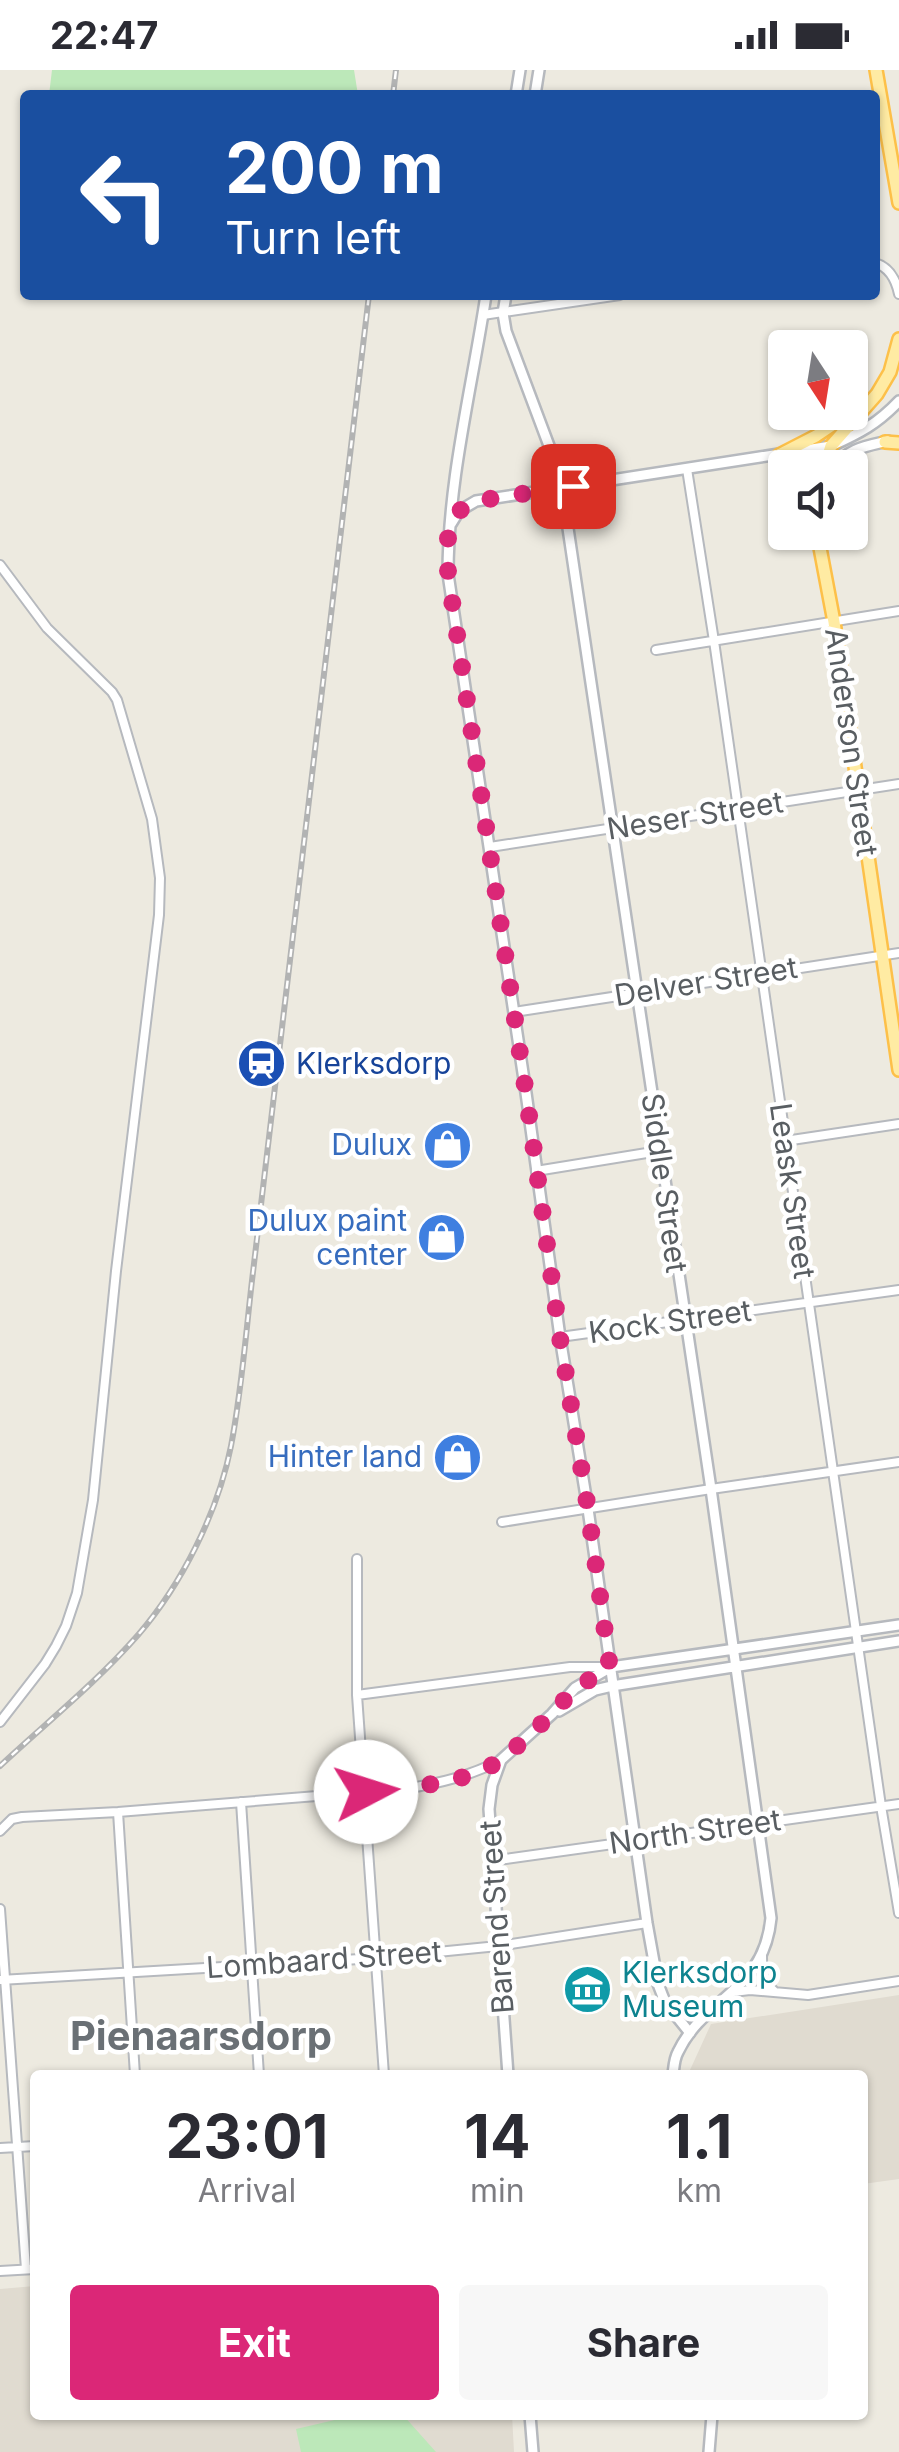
<!DOCTYPE html>
<style>
:root{--surface:#fff;--page:#f7f7f7;--text:#2b2b33;--muted:#7c7c81;--accent:#db2777}
body{margin:0;font-family:Inter,sans-serif;background:var(--page);color:var(--text);height:100vh;display:flex;flex-direction:column;font-size:38px;white-space:nowrap}
*{box-sizing:border-box;margin:0}
p{font-size:32px;color:var(--muted)}
.icon{flex:none;width:55px;height:55px;fill:none;stroke:currentColor;stroke-width:2;stroke-linecap:round;stroke-linejoin:round}
.map{position:relative;flex:1;overflow:hidden}
.sheet{position:absolute;left:30px;top:2000px;width:838px;height:350px;display:flex;flex-direction:column;background:var(--surface);border-radius:10px;box-shadow:0 2px 8px #0004}
.sheet>*{flex:none}
.top-card{position:absolute;left:20px;top:20px;width:860px;height:210px;border-radius:10px;box-shadow:0 2px 8px #0004;background:#1a4fa0;color:#fff;overflow:hidden}
.needle{width:65px;rotate:168deg}
.fabs{position:absolute;left:768px;top:260px;display:grid;gap:20px}
.fabs a{display:grid;place-items:center;width:100px;height:100px;border-radius:10px;background:var(--surface);box-shadow:0 2px 8px #0004;font-size:50px}
.pin{position:absolute;display:grid;place-items:center;width:85px;height:85px;color:#fff;margin:-42px;border-radius:20px;box-shadow:0 5px 15px #0006}
.me{position:absolute;width:110px;margin:-55px;rotate:85deg;stroke-linejoin:round;filter:drop-shadow(0 0 8px #0008)}
.turn{display:flex;align-items:center;gap:35px;height:210px;padding:0 40px;font-size:45px}
.turn .icon{width:130px;height:130px;stroke-width:2.5}
.turn b{display:block;font-size:70px;line-height:85px}
.eta{display:flex;justify-content:space-evenly;align-items:center;height:170px;text-align:center}
.eta b{font-size:60px;font-weight:700;line-height:70px}
.button{display:flex;gap:20px;margin-top:auto;padding:20px 40px}
.button a{flex:1;height:115px;border-radius:10px;background:var(--accent);color:#fff;font-size:40px;font-weight:700;line-height:115px;text-align:center}
.button a+a{background:var(--page);color:var(--text)}
.status{display:flex;justify-content:space-between;align-items:center;height:70px;padding:0 50px;background:var(--surface);direction:ltr}
.status svg{height:28px;fill:currentColor}
.map>svg:first-child{display:block}
</style>
<div class="status"><b>22:47</b><svg viewBox="0 0 49 12"><path d="M0 12V9h3v3zM5 12V6h3v6zM10 12V3h3v9zM15 12V0h3v12zM26 1h20v11H26zM47 4h2v5h-2z"/></svg></div>
<div class="map">
<svg width="899" height="2382" viewBox="0 0 899 2382">
<rect width="100%" height="100%" fill="#edeae0"/>
<!-- education -->
<path fill="#e0dbd0" d="M899 1925V2109L863 2114 862 2005H691L690 2000 711 1954Z
M35 2216V2345H512L514 2382H0V2219Z"/>
<!-- green -->
<path fill="#bce8b9" d="M52 0H354L358 25H49Z
M356 2345H403L436 2382H301L296 2359Z"/>
<g fill="none" stroke-linecap="round" stroke-linejoin="round">
<defs>
<path id="minor" d="M875 193C889 197 896 210 899 224
M483 245 620 225
M687 399 714 571 881 1736 899 1843
M0 495 47 558 112 622 117 630 152 749 160 808 159 845 116 1201 93 1430 77 1523 66 1556 56 1576 45 1594 0 1652
M656 580 899 541
M490 777 899 714
M514 942 899 883
M785 1071 899 1054
M536 1101 659 1081
M560 1267 899 1220
M502 1452 711 1419 899 1392
M357 1489V1625L384 2005
M357 1625 570 1597H611
M241 1732 259 2005
M118 1742 135 2005
M0 1761 12 1749 22 1747 118 1742 405 1719C440 1713 470 1706 501 1690
M491 1791 899 1734
M0 1839 26 2199
M762 1886C762 1902 763 1911 775 1922
M0 1910 377 1888 498 1876 647 1853
M733 1922 750 1920 808 1925 899 1911
M0 2078 35 2076
M0 2201 35 2199"/>
<path id="tertiary" d="M516 25 520 0
M535 25 539 0
M486 225C472 318 448 410 448 504L526 1023 560 1267 588 1439 647 1853 658 1914 665 1932 690 1963
M506 225 503 243 506 261 554 389 562 418 711 1419 771 1848C764 1922 704 1927 678 1982 674 1989 674 1997 673 2005
M835 398C847 378 867 376 888 371
M451 454 459 441 476 431 831 376C860 363 877 354 899 331
M559 1641 595 1620 612 1616 899 1571
M508 2005 489 1739 492 1715 501 1690 552 1644 575 1618 611 1597 899 1555
M530 2345 533 2382
M709 2382 712 2345"/>
<path id="primary" d="M876 0 899 133
M885 372 899 373
M785 384 800 398
M779 385 816 366 865 333
M824 398 831 376 877 324 890 302 899 269
M817 462 834 552 899 1000"/>
</defs>
<!-- minor casing -->
<use href="#minor" stroke="#b6b9be" stroke-width="12"/>
<!-- tertiary casing -->
<use href="#tertiary" stroke="#b6b9be" stroke-width="14"/>
<!-- primary casing -->
<use href="#primary" stroke="#fdc049" stroke-width="16"/>
<!-- minor -->
<use href="#minor" stroke="#fff" stroke-width="8"/>
<!-- tertiary -->
<use href="#tertiary" stroke="#fff" stroke-width="9"/>
<!-- primary -->
<use href="#primary" stroke="#ffeba3" stroke-width="11"/>
<defs>
<path id="rail" d="M393 25 396 0
M0 1696C46 1653 96 1613 138 1565 182 1514 218 1442 231 1376 242 1319 246 1260 253 1202L369 225"/>
</defs>
<!-- rail casing -->
<use href="#rail" stroke="#b2b3b3" stroke-width="6"/>
<!-- rail -->
<use href="#rail" stroke="#fff" stroke-width="2.5" stroke-dasharray="8" stroke-linecap="butt"/>
</g>
<g fill="none" stroke-linecap="round" stroke-linejoin="round">
<!-- route -->
<path stroke="#db2777" stroke-width="18" stroke-dasharray="0 32.4" d="M366 1722 441 1713 475 1704 502 1690 552 1644 575 1618 610 1598 588 1439 560 1268 526 1023 448 504V460L459 441 476 431 573 416"/>
</g>
<!-- icons -->
<defs>
<symbol id="station-disc" viewBox="-11 -11 22 22"><circle r="9.5" fill="#1a4fb4" stroke="#fff"/><path d="M-3-6H3Q5-6 5-4V2Q5 4 3 4L4.5 6H3L1.5 4h-3L-3 6H-4.5L-3 4Q-5 4-5 2V-4Q-5-6-3-6ZM-3.5-4v3h7v-3ZM-3.5 1v1.5H-2V1ZM2 1v1.5H3.5V1Z" fill="#fff"/></symbol>
<symbol id="shop-disc" viewBox="-11 -11 22 22"><circle r="9.5" fill="#3f7fe0" stroke="#fff"/><path d="M-5-2.5h2.3a2.7 3.5 0 0 1 5.4 0H5L5.5 6h-11ZM-1.5-2.5h3a1.5 2.3 0 0 0-3 0Z" fill="#fff"/></symbol>
<symbol id="museum-disc" viewBox="-11 -11 22 22"><circle r="9.5" fill="#0f9aa8" stroke="#fff"/><path d="M0-6L6-3V-2H-6V-3ZM-5-1h2V3h-2ZM-1-1h2V3h-2ZM3-1h2V3H3ZM-6 4H6V6H-6Z" fill="#fff"/></symbol>
</defs>
<g fill-rule="evenodd">
<use href="#station-disc" x="234" y="966" width="55" height="55"/>
<use href="#shop-disc" x="420" y="1048" width="55" height="55"/>
<use href="#shop-disc" x="414" y="1140" width="55" height="55"/>
<use href="#shop-disc" x="430" y="1360" width="55" height="55"/>
<use href="#museum-disc" x="560" y="1892" width="55" height="55"/>
</g>
<g text-anchor="middle" stroke-width="9" stroke-linejoin="round" paint-order="stroke">
<!-- street labels -->
<g font-size="30" fill="#595e62" stroke="#fff">
<text transform="translate(851 672) rotate(82)" y="10">Anderson Street</text>
<text transform="translate(695 746) rotate(-9)" y="10">Neser Street</text>
<text transform="translate(706 912) rotate(-9)" y="10">Delver Street</text>
<text transform="translate(664 1113) rotate(82)" y="10">Siddle Street</text>
<text transform="translate(792 1121) rotate(82)" y="10">Leask Street</text>
<text transform="translate(670 1252) rotate(-8)" y="10">Kock Street</text>
<text transform="translate(695 1762) rotate(-8)" y="10">North Street</text>
<text transform="translate(497 1847) rotate(-94)" y="10">Barend Street</text>
<text transform="translate(324 1890) rotate(-4)" y="10">Lombaard Street</text>
</g>
<!-- transit labels -->
<g font-size="30" fill="#164399" stroke="#fff" text-anchor="start">
<text x="296" y="1004">Klerksdorp</text>
</g>
<!-- shop labels -->
<g font-size="30" fill="#366cbe" stroke="#fff" text-anchor="end">
<text x="412" y="1085">Dulux</text>
<text x="407" y="1161">Dulux paint<tspan x="407" dy="34">center</tspan></text>
<text x="422" y="1397">Hinter land</text>
</g>
<!-- culture labels -->
<g font-size="30" fill="#0d838f" stroke="#fff" text-anchor="start">
<text x="622" y="1913">Klerksdorp<tspan x="622" dy="34">Museum</tspan></text>
</g>
<!-- district labels -->
<g font-size="40" font-weight="bold" fill="#6a7075" stroke="#fff">
<text x="201" y="1980">Pienaarsdorp</text>
</g>
</g>
</svg>
<div class="fabs">
<a><svg class="needle" viewBox="-14 -14 28 28"><path d="M0-13l5 13h-10z" fill="#e53935"/><path d="M0 13l5-13h-10z" fill="#7c7c81"/></svg></a>
<a><svg class="icon" aria-label="sound" viewBox="0 0 24 24"><path d="M4 9h4l5-4v14l-5-4H4zM17 9q2 3 0 6"/></svg></a>
</div>
<div class="pin" style="left:573px;top:416px;background:#d93025"><svg class="icon" aria-label="arrive" viewBox="0 0 24 24"><path d="M6 21V4h12l-3 4 3 4H6"/></svg></div>
<svg class="me" style="left:366px;top:1722px" viewBox="-20 -20 40 40"><circle r="19" fill="#fff"/><path d="M0-13L10 11 0 6-10 11z" fill="#db2777"/></svg>
<div class="top-card">
<div class="turn"><svg class="icon" aria-label="left" viewBox="0 0 24 24"><path d="M17 20v-9H6M10 6l-5 5 5 5"/></svg><div><b>200 m</b>Turn left</div></div>
</div>
<section class="sheet">
<div class="eta">
<div><b>23:01</b><p>Arrival</p></div>
<div><b>14</b><p>min</p></div>
<div><b>1.1</b><p>km</p></div>
</div>
<div class="button"><a>Exit</a><a>Share</a></div>
</section>
</div>
